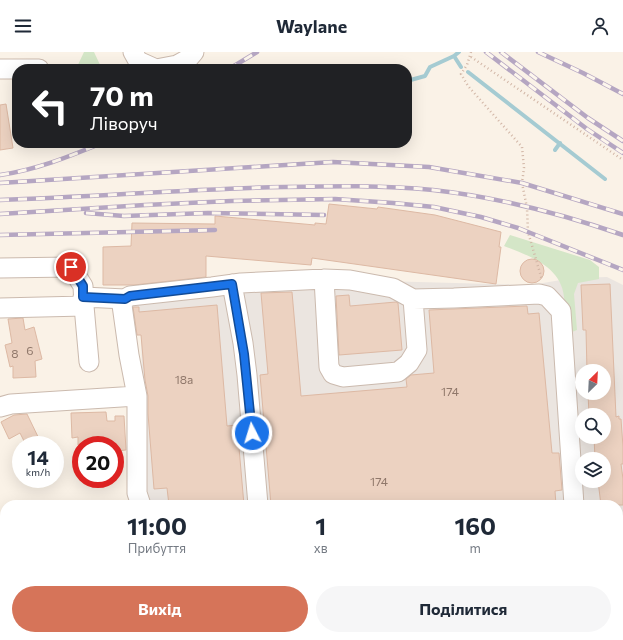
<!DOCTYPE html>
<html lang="uk">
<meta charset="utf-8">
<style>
:root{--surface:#fff;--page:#f6f6f7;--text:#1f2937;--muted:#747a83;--accent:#d67459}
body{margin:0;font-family:Commissioner,sans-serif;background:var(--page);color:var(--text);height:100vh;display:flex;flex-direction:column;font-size:15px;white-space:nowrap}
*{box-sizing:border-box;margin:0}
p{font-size:13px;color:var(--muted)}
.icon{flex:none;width:22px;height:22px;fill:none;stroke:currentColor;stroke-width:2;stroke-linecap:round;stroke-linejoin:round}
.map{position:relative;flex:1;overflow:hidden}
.sheet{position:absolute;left:0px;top:448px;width:623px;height:140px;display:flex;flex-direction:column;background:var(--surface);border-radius:16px 16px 0 0;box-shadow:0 4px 16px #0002}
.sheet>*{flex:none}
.hud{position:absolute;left:12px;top:12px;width:400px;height:84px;border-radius:16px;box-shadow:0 4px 16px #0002;background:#202124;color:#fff;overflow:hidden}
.needle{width:26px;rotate:24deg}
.fabs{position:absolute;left:575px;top:312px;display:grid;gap:8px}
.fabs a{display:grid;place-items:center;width:36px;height:36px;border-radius:50%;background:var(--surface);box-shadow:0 4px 16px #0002;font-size:20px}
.speed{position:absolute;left:12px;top:384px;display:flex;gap:8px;font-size:20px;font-weight:700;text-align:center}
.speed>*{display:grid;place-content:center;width:52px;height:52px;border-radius:50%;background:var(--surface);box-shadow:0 4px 16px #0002;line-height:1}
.speed small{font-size:10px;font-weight:400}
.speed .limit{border:6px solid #d22;background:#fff;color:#111}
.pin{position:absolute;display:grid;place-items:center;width:34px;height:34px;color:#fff;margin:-17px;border:2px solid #fff;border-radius:50%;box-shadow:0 1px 4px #0007}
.me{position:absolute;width:44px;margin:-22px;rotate:355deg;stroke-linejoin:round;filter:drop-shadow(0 0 3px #0008)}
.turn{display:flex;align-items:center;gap:14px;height:84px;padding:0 12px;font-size:18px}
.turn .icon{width:52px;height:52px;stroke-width:2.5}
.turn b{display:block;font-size:28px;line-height:34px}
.eta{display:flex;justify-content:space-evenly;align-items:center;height:68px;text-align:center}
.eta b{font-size:24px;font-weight:700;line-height:28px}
.button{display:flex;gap:8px;margin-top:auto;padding:8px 12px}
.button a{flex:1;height:46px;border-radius:24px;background:var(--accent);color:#fff;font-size:16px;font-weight:700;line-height:46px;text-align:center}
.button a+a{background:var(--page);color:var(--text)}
header{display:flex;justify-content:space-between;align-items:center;height:52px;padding:0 12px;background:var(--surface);font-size:18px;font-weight:700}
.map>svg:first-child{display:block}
</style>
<header><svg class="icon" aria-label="menu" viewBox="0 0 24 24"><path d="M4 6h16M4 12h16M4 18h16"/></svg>Waylane<svg class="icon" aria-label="person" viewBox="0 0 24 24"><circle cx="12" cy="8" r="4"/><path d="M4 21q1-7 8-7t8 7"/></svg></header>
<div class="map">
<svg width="623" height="588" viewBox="0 0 623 588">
<rect width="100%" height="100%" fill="#faf2e7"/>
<!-- industrial -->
<path fill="#ebe5e0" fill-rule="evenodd" d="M607 225 623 233V588H204L202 583H618V453H152L145 433 141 283 126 285 124 245 308 227 531 233 573 226ZM582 319H604V341H582ZM582 363H604V385H582ZM582 407H604V429H582Z"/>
<!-- green -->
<path fill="#d4e6c7" d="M84 0H94L102 17H76Z
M510 183 590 208 599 215V227L578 231 574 242 577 278 572 280C570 277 567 273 566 269 563 262 565 252 564 245 561 214 529 204 504 194Z"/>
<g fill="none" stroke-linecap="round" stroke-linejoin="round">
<!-- stream -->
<path stroke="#a5cbd2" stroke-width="4" d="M454 4 461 15
M468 20 605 127
M407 29 425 24 430 15 454 4 459 0
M555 98 560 91"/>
</g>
<!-- building -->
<path fill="#ecd2c1" stroke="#ddb9a4" d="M6 52 13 96 0 98V53Z
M329 152 377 157 378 155 435 163 501 180 499 195H501L496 232 312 206 311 213 206 204V225L134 233H103V195L131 194 132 171 215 172V164L315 173V171L326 172Z
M520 219a12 12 0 1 1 24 0a12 12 0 1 1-24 0Z
M610 232 616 365 619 364V367H621L623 395V412H621L623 427V453H601L598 429H604V407H595L594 385H604V363H589L588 341H604V319H587L586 278H583L581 233Z
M292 240 301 344 407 335 406 327 411 323 434 321 429 258 527 254 528 262 539 261 552 401H559L562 438 555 439 556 453H271L260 323 268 322 261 241Z
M349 243 350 254 396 250 398 251 402 298 339 303 336 244Z
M217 253 227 374 237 373 244 453H169L167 436 154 437 148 362V344L145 328 141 283H137L133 255H139V260Z
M23 266 25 278 34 275 42 307 35 309 36 325 13 326V314L10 315 5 293 12 291 8 267Z
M106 360 107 369H115V364H124L126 398 115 399V393H78V385L72 386 71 361Z
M27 362 42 393H26L20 381 9 387 1 370 14 363Z"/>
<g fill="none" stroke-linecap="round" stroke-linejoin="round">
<defs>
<path id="minor" d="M133 0 138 9 156 17 177 13 188 7 194 0
M0 17H39
M0 216 71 215 83 234 84 254 89 310
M324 227 329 315 333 322 343 325 398 320 409 311 417 298 413 247
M232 232 243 291 247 323 258 453
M83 245 125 247
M0 256 84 254
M0 355 11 352 137 344
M141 453 137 441V344L129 303 122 253 125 247 130 244 212 235 241 231 324 227 350 228 393 236 413 247 454 246 539 242 547 244 561 259 574 453
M0 575 5 573
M192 583 195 588
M274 583V588
M336 583 337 588
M583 583 584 588"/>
</defs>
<!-- minor casing -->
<use href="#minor" stroke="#cbbaae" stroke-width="21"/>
<!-- path -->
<path stroke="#d1b5a5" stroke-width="2.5" stroke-dasharray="1 3" stroke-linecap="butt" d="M471 0 467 13 461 22 468 34 522 95 524 116 522 131 527 156 528 180 542 228
M471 5 623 108"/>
<!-- minor -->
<use href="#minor" stroke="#fff" stroke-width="19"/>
<defs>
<path id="rail" d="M486 0 587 77 623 101
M501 0 588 66 623 89
M538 0 583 21 623 42
M229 17 257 0
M0 123C36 118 68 105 102 91
M0 131 333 110 429 115 522 131 623 162
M0 148C95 145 189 137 284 135 334 134 383 133 433 138 497 145 562 162 623 183
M86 161 124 164 208 161 324 163
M0 162 145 153 231 149 335 147 393 151 434 155 481 165 518 176 623 218
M0 183 215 178"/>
</defs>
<!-- rail casing -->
<use href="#rail" stroke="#b5a6c2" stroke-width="4.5"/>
<!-- rail -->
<use href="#rail" stroke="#fdf6ed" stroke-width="3" stroke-dasharray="9" stroke-linecap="butt"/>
</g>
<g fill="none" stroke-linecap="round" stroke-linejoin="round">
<defs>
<path id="route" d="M71 215 83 234V245L125 247 130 244 232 232 244 302 252 381"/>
</defs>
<!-- route casing -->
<use href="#route" stroke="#114b97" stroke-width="10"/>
<!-- route -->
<use href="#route" stroke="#1a73e8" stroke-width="7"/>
</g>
<g text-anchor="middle" stroke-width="3.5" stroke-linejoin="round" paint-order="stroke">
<!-- number labels -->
<g font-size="12" fill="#90786b">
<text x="30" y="303">6</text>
<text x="15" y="306">8</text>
<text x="184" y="332">18а</text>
<text x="450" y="344">174</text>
<text x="379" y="434">174</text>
</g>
</g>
</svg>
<div class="fabs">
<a><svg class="needle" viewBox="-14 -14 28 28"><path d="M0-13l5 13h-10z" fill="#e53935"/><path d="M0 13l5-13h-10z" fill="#747a83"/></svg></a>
<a><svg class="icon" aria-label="search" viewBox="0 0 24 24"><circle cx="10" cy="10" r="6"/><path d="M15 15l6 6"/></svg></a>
<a><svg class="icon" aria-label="layers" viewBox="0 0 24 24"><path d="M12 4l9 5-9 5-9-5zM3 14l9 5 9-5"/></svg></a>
</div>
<div class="speed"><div>14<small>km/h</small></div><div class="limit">20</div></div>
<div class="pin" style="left:71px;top:215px;background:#d93025"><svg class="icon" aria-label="arrive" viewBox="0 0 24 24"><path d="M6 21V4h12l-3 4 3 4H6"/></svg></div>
<svg class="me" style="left:252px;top:381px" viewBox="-20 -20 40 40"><circle r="17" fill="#1a73e8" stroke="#fff" stroke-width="3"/><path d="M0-11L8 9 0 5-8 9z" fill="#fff"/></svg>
<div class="hud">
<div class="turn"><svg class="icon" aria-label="left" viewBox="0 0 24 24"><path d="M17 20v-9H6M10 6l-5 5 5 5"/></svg><div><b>70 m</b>Ліворуч</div></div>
</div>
<section class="sheet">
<div class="eta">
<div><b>11:00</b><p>Прибуття</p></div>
<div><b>1</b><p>хв</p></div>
<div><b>160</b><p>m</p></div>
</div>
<div class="button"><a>Вихід</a><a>Поділитися</a></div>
</section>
</div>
